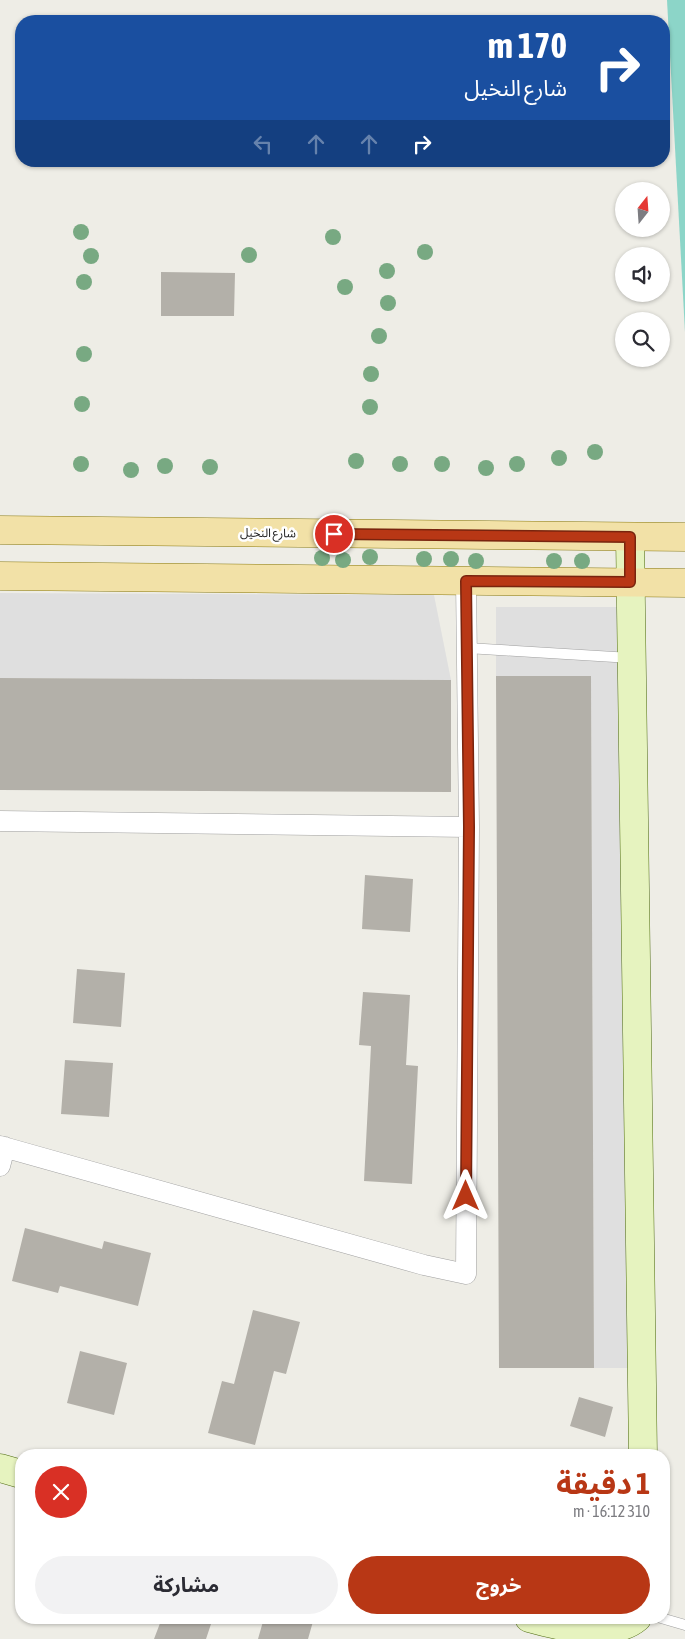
<!DOCTYPE html>
<html lang="ar">
<meta charset="utf-8">
<style>
:root{--surface:#fff;--page:#f2f2f3;--text:#2b2b33;--muted:#7c7c81;--accent:#b83715}
body{margin:0;font-family:"Asap Condensed","Noto Sans Arabic",sans-serif;background:var(--page);color:var(--text);direction:rtl;height:100vh;display:flex;flex-direction:column;font-size:19px;white-space:nowrap}
*{box-sizing:border-box;margin:0}
p{font-size:16px;color:var(--muted)}
.icon{flex:none;width:28px;height:28px;fill:none;stroke:currentColor;stroke-width:2;stroke-linecap:round;stroke-linejoin:round}
.map{position:relative;flex:1;overflow:hidden;direction:ltr}
.drawer{position:absolute;left:15px;top:1449px;width:655px;height:175px;display:flex;flex-direction:column;background:var(--surface);border-radius:20px;box-shadow:0 1px 4px #0004;direction:rtl}
.drawer>*{flex:none}
.guide{position:absolute;left:15px;top:15px;width:655px;height:152px;border-radius:20px;box-shadow:0 1px 4px #0004;direction:rtl;background:#1a4fa0;color:#fff;overflow:hidden}
.needle{width:32px;rotate:17deg}
.controls{position:absolute;left:615px;top:182px;display:grid;gap:10px}
.controls a{display:grid;place-items:center;width:55px;height:55px;border-radius:50%;background:var(--surface);box-shadow:0 1px 4px #0004;font-size:25px}
.pin{position:absolute;display:grid;place-items:center;width:42px;height:42px;color:#fff;margin:-21px;border:2px solid #fff;border-radius:50%;box-shadow:0 1px 5px #0007}
.me{position:absolute;width:55px;margin:-28px;rotate:0deg;stroke-linejoin:round;filter:drop-shadow(0 0 4px #0008)}
.turn{display:flex;align-items:center;gap:18px;height:105px;padding:0 20px;font-size:22px}
.turn .icon{width:65px;height:65px;stroke-width:2.5}
.turn b{display:block;font-size:35px;line-height:42px}
.lanes{display:flex;align-items:center;height:48px;padding:0 20px;background:#0003;justify-content:center;gap:25px;direction:ltr}
.lanes .off{opacity:.35}
.round{display:grid;place-items:center;flex:none;width:52px;height:52px;border-radius:26px;background:var(--page)}
.headline{display:flex;align-items:center;justify-content:space-between;height:85px;padding:0 20px}
h1{font-size:30px;font-weight:700;line-height:38px;color:var(--accent)}
.action{display:flex;gap:10px;margin-top:auto;padding:10px 20px}
.action a{flex:1;height:58px;border-radius:30px;background:var(--accent);color:#fff;font-size:20px;font-weight:700;line-height:58px;text-align:center}
.action a+a{background:var(--page);color:var(--text)}
.map>svg:first-child{display:block}
</style>
<div class="map">
<svg width="685" height="1639" viewBox="0 0 685 1639">
<rect width="100%" height="100%" fill="#eeede6"/>
<!-- pitch -->
<path fill="#8cd5c8" d="M667 0H685V332Z"/>
<!-- parking -->
<path fill="#dfdfdf" d="M0 593 434 595 451 680 0 678Z
M496 607H627L630 1368H594L591 676H496Z"/>
<!-- building -->
<path fill="#b3b0a9" d="M161 272 235 273 234 316H161Z
M496 676H591L594 1368H499Z
M0 678 451 680V792L0 790Z
M365 875 413 879 410 932 362 929Z
M77 969 125 973 121 1027 73 1023Z
M363 992 410 995 406 1065 418 1066 412 1184 364 1181 371 1046 359 1045Z
M65 1060 113 1063 109 1117 61 1114Z
M25 1228 102 1249 104 1241 151 1253 138 1306 60 1286 58 1293 12 1281Z
M253 1310 300 1322 286 1374 274 1371 255 1445 208 1433 222 1381 234 1384Z
M80 1351 127 1363 114 1415 67 1403Z
M579 1397 613 1407 605 1437 570 1426Z
M162 1618H213L206 1639H154Z
M264 1618H314L308 1639H258Z"/>
<g fill="none" stroke-linecap="round" stroke-linejoin="round">
<defs>
<path id="lane" d="M467 648 631 658
M661 1618 685 1625"/>
<path id="street" d="M0 821 469 827 466 581
M0 1146 424 1265 466 1274 469 827
M0 1166 5 1147"/>
<path id="secondary" d="M630 537 643 1455
M0 1468 21 1474
M529 1618C561 1627 612 1639 637 1618"/>
<path id="primary" d="M0 530 685 537
M0 576 685 583"/>
</defs>
<!-- lane casing -->
<use href="#lane" stroke="#a0a0a0" stroke-width="11"/>
<!-- street casing -->
<use href="#street" stroke="#a0a0a0" stroke-width="21"/>
<!-- secondary casing -->
<use href="#secondary" stroke="#4e6b10" stroke-width="29"/>
<!-- primary casing -->
<use href="#primary" stroke="#8a7a10" stroke-width="29"/>
<!-- lane -->
<use href="#lane" stroke="#fff" stroke-width="10"/>
<!-- street -->
<use href="#street" stroke="#fff" stroke-width="20"/>
<!-- secondary -->
<use href="#secondary" stroke="#e6f3bf" stroke-width="28"/>
<!-- primary -->
<use href="#primary" stroke="#f2e1a7" stroke-width="28"/>
</g>
<!-- trees -->
<g fill="#78a982">
<circle cx="81" cy="232" r="8"/>
<circle cx="333" cy="237" r="8"/>
<circle cx="425" cy="252" r="8"/>
<circle cx="249" cy="255" r="8"/>
<circle cx="91" cy="256" r="8"/>
<circle cx="387" cy="271" r="8"/>
<circle cx="84" cy="282" r="8"/>
<circle cx="345" cy="287" r="8"/>
<circle cx="388" cy="303" r="8"/>
<circle cx="379" cy="336" r="8"/>
<circle cx="84" cy="354" r="8"/>
<circle cx="371" cy="374" r="8"/>
<circle cx="82" cy="404" r="8"/>
<circle cx="370" cy="407" r="8"/>
<circle cx="595" cy="452" r="8"/>
<circle cx="559" cy="458" r="8"/>
<circle cx="356" cy="461" r="8"/>
<circle cx="81" cy="464" r="8"/>
<circle cx="400" cy="464" r="8"/>
<circle cx="442" cy="464" r="8"/>
<circle cx="517" cy="464" r="8"/>
<circle cx="165" cy="466" r="8"/>
<circle cx="210" cy="467" r="8"/>
<circle cx="486" cy="468" r="8"/>
<circle cx="131" cy="470" r="8"/>
<circle cx="370" cy="557" r="8"/>
<circle cx="322" cy="558" r="8"/>
<circle cx="424" cy="559" r="8"/>
<circle cx="451" cy="559" r="8"/>
<circle cx="343" cy="560" r="8"/>
<circle cx="476" cy="561" r="8"/>
<circle cx="554" cy="561" r="8"/>
<circle cx="582" cy="561" r="8"/>
</g>
<g fill="none" stroke-linecap="round" stroke-linejoin="round">
<defs>
<path id="route" d="M334 534 630 537V582L466 581 469 827 466 1196"/>
</defs>
<!-- route casing -->
<use href="#route" stroke="#78240e" stroke-width="12"/>
<!-- route -->
<use href="#route" stroke="#b83715" stroke-width="9"/>
</g>
<g text-anchor="middle" stroke-width="5" stroke-linejoin="round" paint-order="stroke">
<!-- street labels -->
<g font-size="12" fill="#1f1f1f" stroke="#fff">
<text transform="translate(268 533) rotate(1)" y="4">شارع النخيل</text>
</g>
</g>
</svg>
<div class="controls">
<a><svg class="needle" viewBox="-14 -14 28 28"><path d="M0-13l5 13h-10z" fill="#e53935"/><path d="M0 13l5-13h-10z" fill="#7c7c81"/></svg></a>
<a><svg class="icon" aria-label="sound" viewBox="0 0 24 24"><path d="M4 9h4l5-4v14l-5-4H4zM17 9q2 3 0 6"/></svg></a>
<a><svg class="icon" aria-label="search" viewBox="0 0 24 24"><circle cx="10" cy="10" r="6"/><path d="M15 15l6 6"/></svg></a>
</div>
<div class="pin" style="left:334px;top:534px;background:#d93025"><svg class="icon" aria-label="arrive" viewBox="0 0 24 24"><path d="M6 21V4h12l-3 4 3 4H6"/></svg></div>
<svg class="me" style="left:466px;top:1196px" viewBox="-20 -20 40 40"><path d="M0-17L14 15 0 8-14 15z" fill="#b83715" stroke="#fff" stroke-width="4"/></svg>
<div class="guide">
<div class="turn"><svg class="icon" aria-label="right" viewBox="0 0 24 24"><path d="M7 20v-9h11M14 6l5 5-5 5"/></svg><div><b>170 m</b>شارع النخيل</div></div>
<div class="lanes"><svg class="icon off" aria-label="left" viewBox="0 0 24 24"><path d="M17 20v-9H6M10 6l-5 5 5 5"/></svg><svg class="icon off" aria-label="ahead" viewBox="0 0 24 24"><path d="M12 20V5M6 11l6-6 6 6"/></svg><svg class="icon off" aria-label="ahead" viewBox="0 0 24 24"><path d="M12 20V5M6 11l6-6 6 6"/></svg><svg class="icon" aria-label="right" viewBox="0 0 24 24"><path d="M7 20v-9h11M14 6l5 5-5 5"/></svg></div>
</div>
<section class="drawer">
<div class="headline"><div><h1>1 دقيقة</h1><p>310 m · 16:12</p></div><a class="round" style="background:#d93025;color:#fff"><svg class="icon" aria-label="close" viewBox="0 0 24 24"><path d="M6 6l12 12M18 6L6 18"/></svg></a></div>
<div class="action"><a>خروج</a><a>مشاركة</a></div>
</section>
</div>
